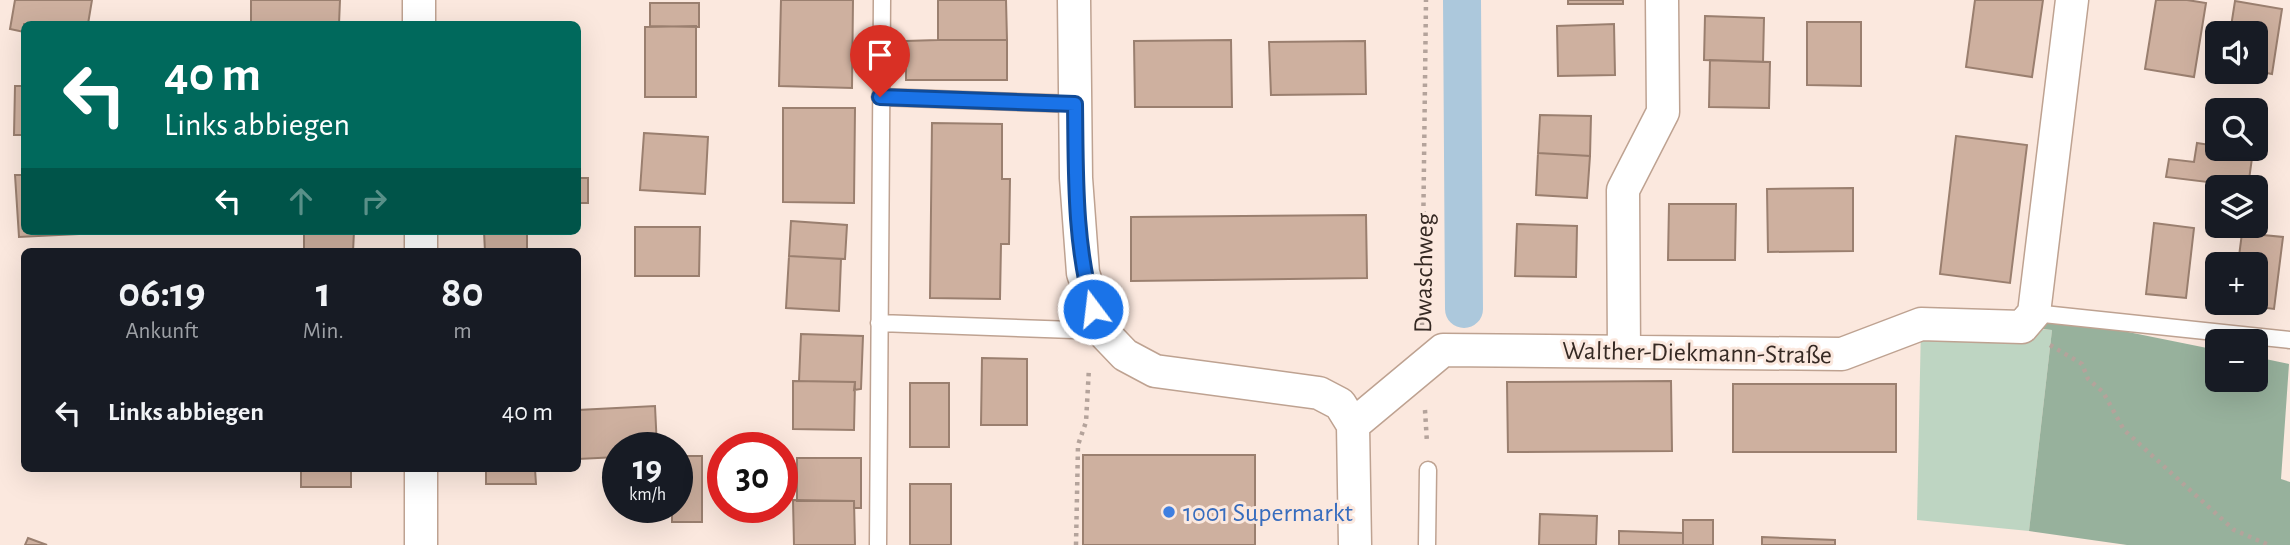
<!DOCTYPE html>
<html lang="de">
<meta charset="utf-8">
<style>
:root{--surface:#171b24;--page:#242831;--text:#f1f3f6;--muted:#9ea1a6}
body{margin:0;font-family:"Alegreya Sans",sans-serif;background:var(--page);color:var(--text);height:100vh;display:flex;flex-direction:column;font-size:26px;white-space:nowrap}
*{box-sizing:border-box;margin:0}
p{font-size:23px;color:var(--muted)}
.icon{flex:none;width:38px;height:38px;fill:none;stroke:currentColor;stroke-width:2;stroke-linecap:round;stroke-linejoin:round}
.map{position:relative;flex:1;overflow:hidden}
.sheet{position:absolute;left:21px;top:248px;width:560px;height:224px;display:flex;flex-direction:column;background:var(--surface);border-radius:10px;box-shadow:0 7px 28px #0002}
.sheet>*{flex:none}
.guide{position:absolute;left:21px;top:21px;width:560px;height:214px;border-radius:10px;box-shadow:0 7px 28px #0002;background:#00695c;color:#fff;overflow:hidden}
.tools{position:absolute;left:2205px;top:21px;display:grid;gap:14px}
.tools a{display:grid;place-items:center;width:63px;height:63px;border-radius:10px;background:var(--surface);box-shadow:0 7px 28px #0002;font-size:35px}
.speed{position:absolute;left:602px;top:432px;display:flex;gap:14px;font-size:35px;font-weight:700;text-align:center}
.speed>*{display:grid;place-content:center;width:91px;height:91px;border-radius:50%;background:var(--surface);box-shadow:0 7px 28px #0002;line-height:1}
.speed small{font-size:18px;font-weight:400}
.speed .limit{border:10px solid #d22;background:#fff;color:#111}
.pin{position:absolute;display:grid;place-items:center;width:60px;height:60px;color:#fff;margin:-72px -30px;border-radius:50% 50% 50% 0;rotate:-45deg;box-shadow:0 0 7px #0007}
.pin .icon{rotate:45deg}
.me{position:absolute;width:77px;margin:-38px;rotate:345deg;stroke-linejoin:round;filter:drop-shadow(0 0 5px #0008)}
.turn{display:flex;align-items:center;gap:24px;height:147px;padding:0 28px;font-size:32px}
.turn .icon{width:91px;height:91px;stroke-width:2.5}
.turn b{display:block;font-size:49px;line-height:60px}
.lanes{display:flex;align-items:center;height:66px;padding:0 28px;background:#0003;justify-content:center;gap:35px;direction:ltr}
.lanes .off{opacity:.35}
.eta{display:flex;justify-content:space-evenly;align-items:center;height:119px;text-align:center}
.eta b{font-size:42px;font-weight:700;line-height:49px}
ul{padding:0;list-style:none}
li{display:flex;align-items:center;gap:21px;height:91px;padding:0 28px}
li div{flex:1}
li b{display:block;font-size:26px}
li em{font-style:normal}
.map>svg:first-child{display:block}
</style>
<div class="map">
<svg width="2290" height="545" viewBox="0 0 2290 545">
<rect width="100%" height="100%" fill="#fbe8de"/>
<!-- green -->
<path fill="#bed5c2" d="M1921 324 2052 330 2029 531 1917 520Z"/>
<!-- forest -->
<path fill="#97b19c" d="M2034 313 2217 350V380H2256V357L2289 364 2281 479 2290 482V545H2127L2029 531 2052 330 2022 327Z"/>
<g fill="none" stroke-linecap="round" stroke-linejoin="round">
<!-- canal -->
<path stroke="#acc8dc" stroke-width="38" d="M1462 0 1464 309"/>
</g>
<!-- building -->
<path fill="#ceb09f" stroke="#9a7f6f" stroke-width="2" d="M15 0H92L88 24H24V32L10 29Z
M251 0H340L339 24H251Z
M781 0H853L852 88 779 86Z
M938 0H1006L1007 40H938Z
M1568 0H1623V4H1568Z
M1975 0H2043L2032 77 1966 67Z
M2156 0H2187L2206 3 2194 77 2145 69Z
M2235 1 2282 9 2272 74 2256 71V33H2230Z
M650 3H699V27L650 26Z
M1705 16 1764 18 1763 62 1704 60Z
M1807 22H1861V86L1807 85Z
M1614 24 1615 75 1558 76 1557 26Z
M696 26V97H645V27Z
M938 40H1007V80H906V41Z
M1231 40 1232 107H1135L1134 41Z
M1365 41 1366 94 1271 95 1269 42Z
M1710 60 1770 62 1769 108 1709 107Z
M15 86H24V135H14Z
M783 108H855L854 203 783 202Z
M1540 115 1591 116 1590 156 1538 153Z
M932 123 1002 124V179H1010L1009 244H1001L1000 299 930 298Z
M644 133 708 137 705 194 640 190Z
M1956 136 2027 145 2010 283 1940 274Z
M2197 143 2217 146V149L2253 151 2248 187 2166 177 2169 159 2194 162Z
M1538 153 1590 156 1587 198 1536 195Z
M15 175H24V231H97L98 233 19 237Z
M578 178H588V203H578Z
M1853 188V251L1768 252 1767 189Z
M1669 204H1736L1735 260H1668Z
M1366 215 1367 278 1131 281V217Z
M791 221 847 225 845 259 789 256Z
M2154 223 2194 228 2186 298 2146 294Z
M1517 224 1577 226 1576 277 1515 276Z
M635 227H700L699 276H635Z
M304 231H354L353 252H304Z
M484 231H527V252H485Z
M2242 233 2283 237 2274 309 2234 304 2256 303V264H2238Z
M789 256 841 259 839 311 786 308Z
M801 334 863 336 861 389 854 390 855 382 799 381Z
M982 358 1027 359V425H981Z
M793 381 855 382 854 430 793 429Z
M1671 381 1672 451 1508 452 1507 382Z
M910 383H949V447H910Z
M1733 384H1896V452H1733Z
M655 406 657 448H618V457L578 459V410Z
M1083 455H1255V545H1083Z
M677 456H702V522H672V508H677Z
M797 458H861V508H854V501H797Z
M301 469H351V487H301Z
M486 469H535L536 484H486Z
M910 484H951V545H910Z
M793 500 854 501 855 545H794Z
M1540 514 1597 516 1596 545H1539Z
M1683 520H1713V545H1683Z
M1619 531 1683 533V545H1619Z
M1762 537 1835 540V545H1762Z
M28 538 47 545H25Z"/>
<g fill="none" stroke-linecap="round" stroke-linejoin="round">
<defs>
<path id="lane" d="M880 97 1075 104
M2034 313 2290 340
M879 323 1102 331
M878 545 882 0
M1427 545 1428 470"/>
<path id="street" d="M419 0V24
M1074 0 1076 178 1083 273 1102 331 1125 355 1155 371 1319 393 1340 404 1353 425 1355 545
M421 231V252
M1624 351 1623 190 1663 112 1662 0
M1353 425 1443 350 1842 354 1921 324 2022 327 2034 313 2072 0
M421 469V545"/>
</defs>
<!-- lane casing -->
<use href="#lane" stroke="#bea291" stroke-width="19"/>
<!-- street casing -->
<use href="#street" stroke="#bea291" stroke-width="35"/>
<!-- path -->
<path stroke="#b4a39b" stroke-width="4.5" stroke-dasharray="3.5 5" stroke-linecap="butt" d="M1422 325 1426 0
M2050 345 2082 364 2088 379 2103 392 2124 430 2234 530 2269 545
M1425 410 1427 443
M1076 545 1078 445 1086 422 1089 368"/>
<!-- lane -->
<use href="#lane" stroke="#fff" stroke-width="16"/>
<!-- street -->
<use href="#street" stroke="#fff" stroke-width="32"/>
</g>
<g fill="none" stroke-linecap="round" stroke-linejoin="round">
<defs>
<path id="route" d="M880 97 1075 104C1076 172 1074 242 1093 309"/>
</defs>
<!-- route casing -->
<use href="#route" stroke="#114b97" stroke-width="18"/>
<!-- route -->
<use href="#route" stroke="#1a73e8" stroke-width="12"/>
</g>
<!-- markers -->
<circle fill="#3f7fe0" stroke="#fbe8de" stroke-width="2.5" cx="1169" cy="512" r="7"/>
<g text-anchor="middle" stroke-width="6" stroke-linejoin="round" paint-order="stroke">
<!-- street labels -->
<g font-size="26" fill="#352923" stroke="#fbe8de">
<text transform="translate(1423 273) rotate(-89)" y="9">Dwaschweg</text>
<text transform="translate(1697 352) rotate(1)" y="9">Walther-Diekmann-Straße</text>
</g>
<!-- shop labels -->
<g font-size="26" fill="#366cbe" stroke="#fbe8de" text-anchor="start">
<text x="1183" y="521">1001 Supermarkt</text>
</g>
</g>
</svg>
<div class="tools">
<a><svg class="icon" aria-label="sound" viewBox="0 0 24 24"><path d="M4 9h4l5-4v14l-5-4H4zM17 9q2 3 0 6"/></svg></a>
<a><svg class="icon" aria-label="search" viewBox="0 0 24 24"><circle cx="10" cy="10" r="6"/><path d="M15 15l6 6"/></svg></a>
<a><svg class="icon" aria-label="layers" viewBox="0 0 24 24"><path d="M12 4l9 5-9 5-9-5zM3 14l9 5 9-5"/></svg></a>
<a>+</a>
<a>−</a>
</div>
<div class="speed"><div>19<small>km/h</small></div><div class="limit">30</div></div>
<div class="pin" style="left:880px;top:97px;background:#d93025"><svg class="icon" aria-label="arrive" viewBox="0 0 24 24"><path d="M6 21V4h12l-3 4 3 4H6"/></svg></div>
<svg class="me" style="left:1093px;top:309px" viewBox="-20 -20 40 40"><circle r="17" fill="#1a73e8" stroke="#fff" stroke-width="3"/><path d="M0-11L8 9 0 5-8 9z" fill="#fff"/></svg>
<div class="guide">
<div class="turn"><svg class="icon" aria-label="left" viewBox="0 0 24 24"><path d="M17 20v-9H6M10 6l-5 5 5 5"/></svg><div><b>40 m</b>Links abbiegen</div></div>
<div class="lanes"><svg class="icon" aria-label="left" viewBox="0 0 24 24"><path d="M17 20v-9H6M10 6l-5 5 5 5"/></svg><svg class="icon off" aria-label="ahead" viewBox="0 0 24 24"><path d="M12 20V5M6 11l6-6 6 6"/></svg><svg class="icon off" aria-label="right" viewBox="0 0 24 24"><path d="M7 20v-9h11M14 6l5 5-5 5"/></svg></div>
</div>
<section class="sheet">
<div class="eta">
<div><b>06:19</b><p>Ankunft</p></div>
<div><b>1</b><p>Min.</p></div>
<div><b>80</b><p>m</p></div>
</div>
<ul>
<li><svg class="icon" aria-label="left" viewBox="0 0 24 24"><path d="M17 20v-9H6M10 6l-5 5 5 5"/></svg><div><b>Links abbiegen</b></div><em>40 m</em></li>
</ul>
</section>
</div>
